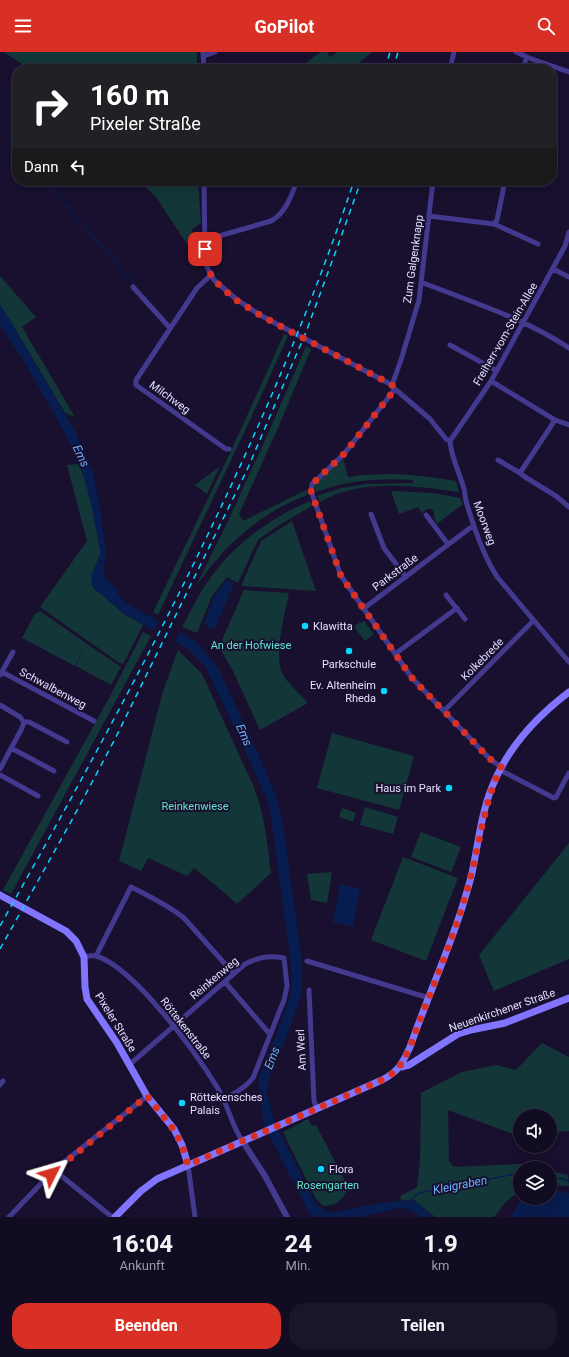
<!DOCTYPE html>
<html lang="de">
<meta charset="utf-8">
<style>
:root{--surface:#120c22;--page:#1b152a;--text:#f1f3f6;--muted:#9c9ba5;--line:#312c40;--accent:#d93025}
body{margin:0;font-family:Roboto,sans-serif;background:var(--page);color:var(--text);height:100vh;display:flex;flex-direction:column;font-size:15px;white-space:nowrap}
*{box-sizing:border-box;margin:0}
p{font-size:13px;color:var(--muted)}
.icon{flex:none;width:22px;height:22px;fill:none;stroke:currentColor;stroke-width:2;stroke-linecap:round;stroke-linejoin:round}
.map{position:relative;height:1165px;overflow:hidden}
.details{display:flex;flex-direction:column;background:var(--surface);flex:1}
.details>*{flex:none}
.top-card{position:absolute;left:12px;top:12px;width:545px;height:122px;border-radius:16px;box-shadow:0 4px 16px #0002,0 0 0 1px var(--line);background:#202124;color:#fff;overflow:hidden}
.tools{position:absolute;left:513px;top:1057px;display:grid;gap:8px}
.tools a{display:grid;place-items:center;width:44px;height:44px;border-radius:50%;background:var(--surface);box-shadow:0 4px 16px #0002,0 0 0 1px var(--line);font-size:20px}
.pin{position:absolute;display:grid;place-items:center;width:34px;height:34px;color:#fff;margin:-17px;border-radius:8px;box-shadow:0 2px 6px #0006}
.me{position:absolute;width:44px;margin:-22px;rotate:50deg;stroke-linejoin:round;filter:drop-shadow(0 0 3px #0008)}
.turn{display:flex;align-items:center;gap:14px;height:84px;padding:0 12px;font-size:18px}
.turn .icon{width:52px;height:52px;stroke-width:2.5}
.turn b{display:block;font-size:28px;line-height:34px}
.then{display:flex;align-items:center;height:38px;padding:0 12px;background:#0003;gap:8px;font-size:15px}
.eta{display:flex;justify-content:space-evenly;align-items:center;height:68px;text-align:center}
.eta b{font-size:24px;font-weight:700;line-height:28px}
.primary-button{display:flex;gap:8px;margin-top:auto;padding:8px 12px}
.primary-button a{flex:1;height:46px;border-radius:16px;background:var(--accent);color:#fff;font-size:16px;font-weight:700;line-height:46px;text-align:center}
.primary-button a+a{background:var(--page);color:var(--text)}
header{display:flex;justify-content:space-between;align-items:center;height:52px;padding:0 12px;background:var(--accent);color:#fff;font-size:18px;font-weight:700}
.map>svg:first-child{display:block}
</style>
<header><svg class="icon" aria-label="menu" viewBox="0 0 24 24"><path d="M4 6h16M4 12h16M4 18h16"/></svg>GoPilot<svg class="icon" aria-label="search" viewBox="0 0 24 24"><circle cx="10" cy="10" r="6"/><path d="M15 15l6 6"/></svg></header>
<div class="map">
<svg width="569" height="1165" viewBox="0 0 569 1165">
<rect width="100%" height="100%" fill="#18102e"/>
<!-- green -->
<path fill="#133738" d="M4 0H197V17H29Z
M320 0H327L330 5 337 0H372L352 17H298Z
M140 129H198L201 171 192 177V187L201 194V210L198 209 156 145Z
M0 224 36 265 22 275 75 365 65 361 11 270 0 253Z
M284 282 288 284 250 368 158 563 153 560 231 399Z
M306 294 311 297 278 376 239 462 243 469 306 438 307 443C260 461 223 494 195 536L228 469 271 375Z
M343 406 348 425C385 419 419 423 456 429L459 440C415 434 360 426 320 450L317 444 341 436 366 432 413 431V428C377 426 350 428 316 440L314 433Z
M78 412C92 437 95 469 100 497V503L91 524 92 532 94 537 101 542 124 562 143 573 123 612 118 610 40 555 87 489 67 413Z
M220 414 207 442 195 433Z
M391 439 433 441 460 446 463 452 437 472C433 467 436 462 432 457H427L422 461 418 455 399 462Z
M310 449 312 454 276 475 258 488 238 531 227 525 212 544 197 581 182 575C190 561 197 545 206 532 231 494 268 467 310 449Z
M292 469 316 539 241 534 261 489Z
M244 538 289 541C285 562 273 604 283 623 288 631 301 643 308 651L260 678 233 619 219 595Z
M40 559 87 592 75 614 22 586 35 562Z
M364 569 374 582 365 589 354 575 360 570 361 571Z
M143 580 151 584 11 842 3 838 109 646Z
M87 592 121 615 111 633 76 614Z
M178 598 202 622 253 733C265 763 267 789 271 821L237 852 226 842 194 816 187 824 148 806 141 819 119 809 163 639Z
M332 681 414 704 399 758 317 736Z
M365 755 398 765 393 782 360 773Z
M342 756 356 761 353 770 339 765Z
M421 780 461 795 451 820 411 805Z
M569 791V907L494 939 479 903Z
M403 805 458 826 426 909 371 888Z
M332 820 327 851 311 848 307 822Z
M542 991 569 1005V1079L550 1080V1064H520V1081L513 1082 448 1058 449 1109 454 1115 540 1111 545 1116H520V1138L504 1152 494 1165H435L414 1148H401L400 1144 417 1135 420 1108 421 1041 462 1020 497 1013 516 1018Z
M308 1067 312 1074 316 1073 348 1135C342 1149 338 1153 323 1154L316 1147 283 1080Z
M550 1119 568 1123 569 1134 550 1133Z"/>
<!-- water -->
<path fill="#081d4f" d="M0 253 11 270 76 381 92 417 100 455 106 500 103 524 113 533 120 545 129 553 194 588 205 600 218 617 250 683 277 746 283 772 302 911V941L284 991 274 1013 269 1027 267 1040 274 1069 314 1149C319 1155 323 1159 331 1161 347 1158 402 1145 414 1149 419 1151 429 1161 433 1165H422L408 1157 400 1156 359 1165H314L310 1162 264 1073 259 1038V1025L282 968 290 945 292 933 290 905 270 758 267 747 240 687 205 614 187 596 124 562 101 542 94 537 92 532 91 524 100 503V497L91 452 83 421 68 387 28 316 0 273Z
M227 528 234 531 215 577H211L204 571 215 543Z
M340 833 360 836 353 874 333 871Z
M550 1138 560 1139 569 1141V1165H511L521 1146H550Z"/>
<!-- pier -->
<path fill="#18102e" d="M159 568 180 579 174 591 153 581Z"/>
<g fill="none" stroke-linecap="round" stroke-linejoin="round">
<!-- stream -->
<path stroke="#081d4f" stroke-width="1.5" d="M0 77 17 96
M45 129 136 234
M550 1125 563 1127 569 1129
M407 1150 419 1141 520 1121"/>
<!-- minor -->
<path stroke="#43398f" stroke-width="5" d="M203 0 204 17
M516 0 529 6 569 20
M204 4 215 0
M450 17 454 0
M524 17 526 5
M204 129 205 205 207 215 214 228 236 247 260 263 392 333 395 337 430 367 446 387 450 389C451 406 460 421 464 437 465 441 465 445 466 449 473 473 484 506 498 526L569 610
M429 164 494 172 538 192
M494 172 497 168 505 129
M205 188 271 169C286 161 291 144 297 129
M553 217 569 225
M211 223 197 236 136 328V333L226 397H229
M421 230C471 250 524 266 569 296
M133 235 170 276
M450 293 497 319
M491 329 555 368 569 373
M392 333 401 308 419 248 433 129
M395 337 344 402 312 432 311 439 341 524 412 626 490 707 501 715
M450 389 491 329 565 194 569 180
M498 408 520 421 525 425 556 444 569 455
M520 421 555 368
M371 462 384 496 406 525
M426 463 448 492
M446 543 465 567
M363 557 470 476 474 475
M395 602 457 556
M2 620 94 669
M0 623 13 600
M0 653 20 665 24 670 22 676 0 717
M444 659 533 569
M24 670H29L67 690
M11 696 54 719
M500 718 554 746 556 745 569 721
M0 723 38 744
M96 904 131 835C149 844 168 853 184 866L234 922
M84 905C88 904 92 903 96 904 134 915 196 1001 217 1035 228 1052 231 1073 243 1090
M307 909 429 946
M225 930 268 980 271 981
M309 938 314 1049 317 1057
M129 1013 245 912C259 905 269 903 284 906L287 934 284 948 253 1026C245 1036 235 1041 224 1047
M0 1033 3 1029
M188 1113 195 1165
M54 1118 112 1165
M9 1165 54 1118 147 1044"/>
<!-- tertiary -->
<path stroke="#43398f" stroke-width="6" d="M243 1090 265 1124 287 1165"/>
<!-- secondary -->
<path stroke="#8174ff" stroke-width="7" d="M0 843 66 879 76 889 84 905 85 935 87 947 117 991 147 1044 174 1077 182 1093 188 1113
M401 1015 409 1013 458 982 471 978 505 971 569 946
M115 1165 141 1139 157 1127 382 1028C399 1019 402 1012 410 995 426 949 446 905 461 859 465 846 469 834 472 821 478 793 481 762 492 735 507 697 536 665 569 640"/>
<!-- rail -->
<path stroke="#09d6ff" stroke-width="1.5" stroke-dasharray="6 5" stroke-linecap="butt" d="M385 17 390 0
M393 17 398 0
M0 874C135 634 266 391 354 129
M0 897 73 766 115 687 247 418 306 280 337 196 361 129"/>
</g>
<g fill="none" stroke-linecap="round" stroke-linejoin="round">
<!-- route -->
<path stroke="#d93025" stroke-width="7" stroke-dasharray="0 12.6" d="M51 1122 147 1044 174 1078 182 1093 188 1113 382 1028C399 1019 402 1011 410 995 430 939 457 881 471 823 481 785 484 751 501 715L490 707 412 626 341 524 311 439 312 432 344 402 395 337 392 333 385 329 286 277 260 263 236 248 220 234 211 223 205 206V197"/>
</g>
<!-- markers -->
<g fill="#09d6ff" stroke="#18102e" stroke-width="1.5">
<circle cx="305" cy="574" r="4"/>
<circle cx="349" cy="599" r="4"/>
<circle cx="384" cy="639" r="4"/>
<circle cx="449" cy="736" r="4"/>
<circle cx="182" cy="1051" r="4"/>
<circle cx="321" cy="1117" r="4"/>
</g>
<g text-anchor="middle" stroke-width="4" stroke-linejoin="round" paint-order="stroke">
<!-- street labels -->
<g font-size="11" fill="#e4ddff" stroke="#18102e">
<text transform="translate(413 207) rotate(-82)" y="4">Zum Galgenknapp</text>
<text transform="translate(505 282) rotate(-60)" y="4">Freiherr-vom-Stein-Allee</text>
<text transform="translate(170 345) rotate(36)" y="4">Milchweg</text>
<text transform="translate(485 471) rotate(70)" y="4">Moorweg</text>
<text transform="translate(395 520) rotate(-37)" y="4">Parkstraße</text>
<text transform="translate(482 607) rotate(-45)" y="4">Kolkebrede</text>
<text transform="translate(53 636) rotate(28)" y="4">Schwalbenweg</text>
<text transform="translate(214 926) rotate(-40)" y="4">Reinkenweg</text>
<text transform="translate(502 958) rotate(-19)" y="4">Neuenkirchener Straße</text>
<text transform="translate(116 970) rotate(58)" y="4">Pixeler Straße</text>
<text transform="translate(186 976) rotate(52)" y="4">Röttekenstraße</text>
<text transform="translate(301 998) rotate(-93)" y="4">Am Werl</text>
</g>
<!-- poi labels -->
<g font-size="11" fill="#e4ddff" stroke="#18102e" text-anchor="start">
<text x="313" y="578">Klawitta</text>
<text x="349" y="616" text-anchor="middle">Parkschule</text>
<text x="376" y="637" text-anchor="end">Ev. Altenheim<tspan x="376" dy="13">Rheda</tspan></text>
<text x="441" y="740" text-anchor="end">Haus im Park</text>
<text x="190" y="1049">Röttekensches<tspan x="190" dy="13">Palais</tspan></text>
<text x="329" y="1121">Flora</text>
</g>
<!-- park labels -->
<g font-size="11" fill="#61e7cf" stroke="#18102e">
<text x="251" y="597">An der Hofwiese</text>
<text x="195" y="758">Reinkenwiese</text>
<text x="328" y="1137">Rosengarten</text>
</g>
<!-- water labels -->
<g font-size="12" font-style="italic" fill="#6bb1ff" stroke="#18102e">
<text transform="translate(81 404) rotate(65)" y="4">Ems</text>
<text transform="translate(244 683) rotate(66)" y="4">Ems</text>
<text transform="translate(272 1006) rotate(-69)" y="4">Ems</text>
<text transform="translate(460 1133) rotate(-11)" y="4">Kleigraben</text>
</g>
</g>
</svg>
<div class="tools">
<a><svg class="icon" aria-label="sound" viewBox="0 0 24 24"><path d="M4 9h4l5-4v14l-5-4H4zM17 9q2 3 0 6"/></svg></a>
<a><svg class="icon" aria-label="layers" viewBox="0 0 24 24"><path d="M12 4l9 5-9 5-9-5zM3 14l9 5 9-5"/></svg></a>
</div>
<div class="pin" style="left:205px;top:197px;background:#d93025"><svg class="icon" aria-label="arrive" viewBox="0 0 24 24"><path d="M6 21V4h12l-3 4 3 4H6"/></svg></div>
<svg class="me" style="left:51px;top:1122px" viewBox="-20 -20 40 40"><path d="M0-17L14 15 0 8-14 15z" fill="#d93025" stroke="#fff" stroke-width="4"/></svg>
<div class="top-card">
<div class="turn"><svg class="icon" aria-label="right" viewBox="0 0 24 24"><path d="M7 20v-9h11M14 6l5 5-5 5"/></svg><div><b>160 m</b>Pixeler Straße</div></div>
<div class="then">Dann<svg class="icon" aria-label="left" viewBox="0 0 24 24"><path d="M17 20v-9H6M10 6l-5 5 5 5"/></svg></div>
</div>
</div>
<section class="details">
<div class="eta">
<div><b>16:04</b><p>Ankunft</p></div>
<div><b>24</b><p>Min.</p></div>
<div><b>1.9</b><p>km</p></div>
</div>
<div class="primary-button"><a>Beenden</a><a>Teilen</a></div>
</section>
